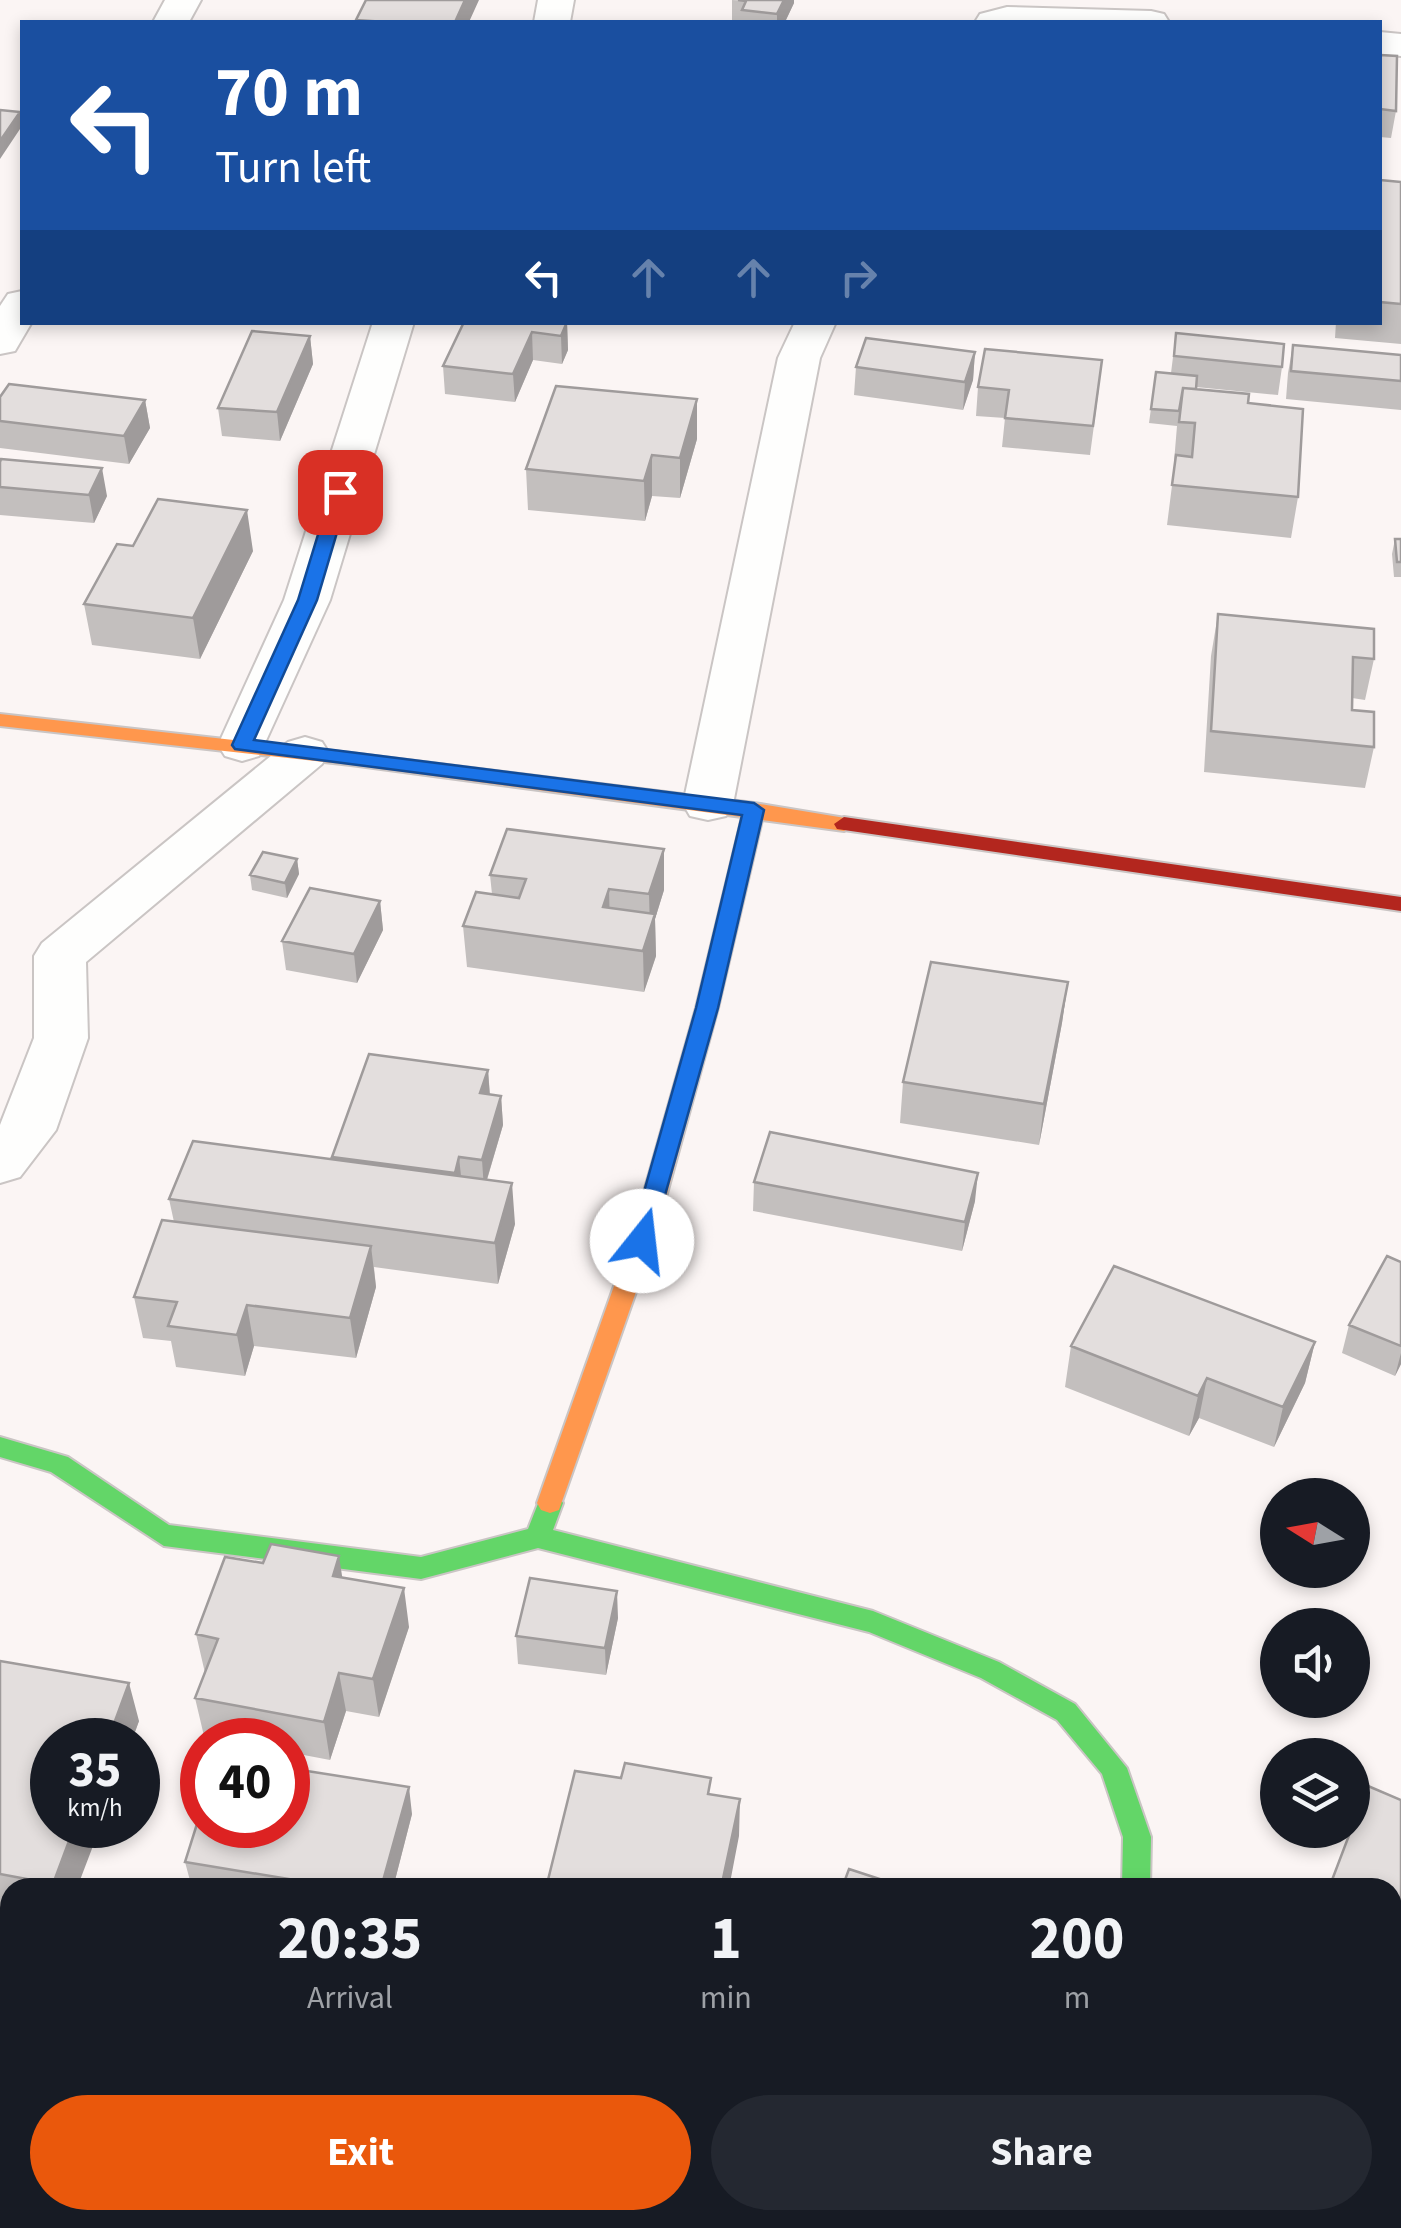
<!DOCTYPE html>
<style>
:root{--surface:#171b24;--page:#242831;--text:#f1f3f6;--muted:#9ea1a6;--accent:#ea580c}
body{margin:0;font-family:"Source Sans 3",sans-serif;background:var(--page);color:var(--text);height:100vh;display:flex;flex-direction:column;font-size:38px;white-space:nowrap}
*{box-sizing:border-box;margin:0}
p{font-size:32px;color:var(--muted)}
.icon{flex:none;width:55px;height:55px;fill:none;stroke:currentColor;stroke-width:2;stroke-linecap:round;stroke-linejoin:round}
.map{position:relative;flex:1;overflow:hidden}
.drawer{position:absolute;left:0px;top:1878px;width:1402px;height:352px;display:flex;flex-direction:column;background:var(--surface);border-radius:30px 30px 0 0;box-shadow:0 5px 15px #0003}
.drawer>*{flex:none}
.banner{position:absolute;left:20px;top:20px;width:1362px;height:305px;border-radius:0px;box-shadow:0 5px 15px #0003;background:#1a4fa0;color:#fff;overflow:hidden}
.needle{width:65px;rotate:281deg}
.tools{position:absolute;left:1260px;top:1478px;display:grid;gap:20px}
.tools a{display:grid;place-items:center;width:110px;height:110px;border-radius:50%;background:var(--surface);box-shadow:0 5px 15px #0003;font-size:50px}
.speed{position:absolute;left:30px;top:1718px;display:flex;gap:20px;font-size:50px;font-weight:700;text-align:center}
.speed>*{display:grid;place-content:center;width:130px;height:130px;border-radius:50%;background:var(--surface);box-shadow:0 5px 15px #0003;line-height:1}
.speed small{font-size:25px;font-weight:400}
.speed .limit{border:15px solid #d22;background:#fff;color:#111}
.pin{position:absolute;display:grid;place-items:center;width:85px;height:85px;color:#fff;margin:-42px;border-radius:20px;box-shadow:0 5px 15px #0006}
.me{position:absolute;width:110px;margin:-55px;rotate:16deg;stroke-linejoin:round;filter:drop-shadow(0 0 8px #0008)}
.turn{display:flex;align-items:center;gap:35px;height:210px;padding:0 30px;font-size:45px}
.turn .icon{width:130px;height:130px;stroke-width:2.5}
.turn b{display:block;font-size:70px;line-height:85px}
.lanes{display:flex;align-items:center;height:95px;padding:0 30px;background:#0003;justify-content:center;gap:50px;direction:ltr}
.lanes .off{opacity:.35}
.eta{display:flex;justify-content:space-evenly;align-items:center;height:170px;text-align:center}
.eta b{font-size:60px;font-weight:700;line-height:70px}
.button{display:flex;gap:20px;margin-top:auto;padding:20px 30px}
.button a{flex:1;height:115px;border-radius:60px;background:var(--accent);color:#fff;font-size:40px;font-weight:700;line-height:115px;text-align:center}
.button a+a{background:var(--page);color:var(--text)}
.map>svg:first-child{display:block}
</style>
<div class="map">
<svg width="1401" height="2228" viewBox="0 0 1401 2228">
<rect width="100%" height="100%" fill="#fbf5f4"/>
<g fill="none" stroke-linecap="round" stroke-linejoin="round">
<defs>
<path id="street" d="M165 0H201L189 22H153Z
M538 0H574L570 22H534Z
M1007 7 1151 11 1164 14 1169 22H975L980 14Z
M1380 32 1401 34V56L1380 54Z
M22 291V322H32L15 351 0 354V306L8 294Z
M373 322H414L330 600 259 756 242 761 225 756 218 745 284 600Z
M795 322H836L820 358 733 804 726 816 708 820 690 816 683 804 778 358Z
M305 737 322 742 329 753 322 764 86 962 88 1038 56 1130 20 1177 0 1183V1125L34 1038V956L42 943 288 742Z
M946 2220H1021L1018 2228H943Z"/>
<path id="fast" d="M0 1437 68 1457 169 1525 421 1557 528 1529 541 1496 550 1493 559 1496 563 1503 553 1530 873 1611 999 1662 1075 1704 1127 1768 1151 1837 1150 1888H1122L1123 1837 1102 1774 1057 1720 981 1678 869 1632 538 1548 421 1579 164 1546 51 1472 0 1457Z"/>
<path id="slow" d="M0 714 351 753 754 803 851 819 854 824 844 831 762 820 718 1008 654 1241 559 1510 550 1513 541 1510 537 1503 630 1241 696 1008 742 817 351 765 0 726Z"/>
<path id="jam" d="M844 817 1401 897V911L837 829 834 824Z"/>
</defs>
<!-- street casing -->
<use href="#street" stroke="#cac5c4" stroke-width="4"/>
<!-- fast casing -->
<use href="#fast" stroke="#cac5c4" stroke-width="4"/>
<!-- slow casing -->
<use href="#slow" stroke="#cac5c4" stroke-width="4"/>
<!-- jam casing -->
<use href="#jam" stroke="#cac5c4" stroke-width="4"/>
<!-- street -->
<use href="#street" fill="#fefefd" fill-rule="evenodd"/>
<!-- fast -->
<use href="#fast" fill="#63d668" fill-rule="evenodd"/>
<!-- slow -->
<use href="#slow" fill="#ff974d" fill-rule="evenodd"/>
<!-- jam -->
<use href="#jam" fill="#b3261e" fill-rule="evenodd"/>
</g>
<!-- wall -->
<path fill="#c3bfbe" d="M732 0 794 3 785 22H732Z
M1380 55 1396 111 1391 138 1380 137Z
M1380 180 1401 182V344L1335 338 1336 322H1380Z
M464 322H567L568 350 562 364 533 360 515 402 445 394 443 366Z
M1176 333 1282 367 1278 395 1196 387V389L1248 403 1298 497 1291 538 1167 525 1175 462H1174L1177 426 1149 423 1156 372 1171 373Z
M310 336 313 364 280 441 222 436 218 408Z
M1293 345 1401 355V410L1286 399 1288 373Z
M975 352 973 380 963 410 854 395 856 367Z
M978 387 1099 388 1090 455 1002 447 1005 418 976 416Z
M0 397 145 400 150 428 129 464 0 448Z
M697 439 680 498 652 496 645 521 528 510 526 469Z
M0 462 107 496 94 523 0 515Z
M1395 539H1401V577H1394L1392 554Z
M133 546 253 551 200 659 92 645 84 604Z
M1218 614 1374 659 1365 700 1352 698V710L1374 747 1365 788 1204 772 1211 656Z
M664 849V890L655 919 656 956 644 992 467 967 463 926 492 894 490 875Z
M297 859 299 874 287 898 252 890 250 875Z
M380 901 383 930 357 983 286 970 282 941Z
M1068 982 1062 1023 1039 1145 900 1123 903 1082Z
M488 1070 490 1094 501 1096 503 1125 487 1180 515 1224 498 1284 374 1267 376 1287 356 1358 254 1346 245 1376 176 1367 171 1341 143 1338 134 1297 174 1222 169 1199 332 1159V1157Z
M754 1182 975 1201 962 1251 753 1211Z
M1401 1262V1364L1395 1376 1342 1353 1349 1325Z
M1315 1342 1305 1383 1274 1447 1199 1418 1189 1436 1065 1387 1071 1346Z
M343 1577 409 1627 379 1717 346 1711 330 1760 288 1752V1740H226L204 1736 195 1698 205 1673 196 1634Z
M618 1618 606 1675 518 1664 516 1636Z
M0 1661 139 1721 132 1740H52L77 1888H10V1911L0 1909Z
M1401 1800V1995L1392 1992V1888Z
M412 1814 393 1888H192L185 1862Z"/>
<!-- shaded-wall -->
<path fill="#9f9b9b" d="M465 0H479L469 22H455Z
M784 0H794V3L785 22H777V14Z
M20 112 22 126 0 159V141Z
M567 322 568 350 562 364 561 336Z
M532 332 533 360 515 402 513 374Z
M310 336 313 364 280 441 277 412Z
M975 352 973 380 963 410 965 382Z
M697 399V439L680 498V458Z
M145 400 150 428 129 464 124 436Z
M652 455V496L645 521 644 481Z
M102 468 107 496 94 523 89 495Z
M247 510 253 551 200 659 193 618Z
M664 849V890L655 919 656 956 644 992 643 951 650 931 649 894Z
M297 859 299 874 287 898 285 883Z
M609 889 610 930 603 907Z
M380 901 383 930 357 983 354 954Z
M1068 982 1062 1023 1039 1145 1044 1104Z
M488 1070 490 1099 480 1093Z
M501 1096 503 1125 484 1189 482 1160Z
M459 1157 462 1185 457 1202 455 1173Z
M978 1173 975 1201 962 1251 965 1222Z
M512 1183 515 1224 498 1284 495 1243Z
M371 1246 376 1287 356 1358 350 1318Z
M247 1305 254 1346 245 1376 237 1335Z
M1315 1342 1305 1383 1274 1447 1283 1407Z
M1401 1353V1364L1395 1376Z
M1207 1378 1199 1418 1189 1436 1198 1396Z
M339 1556 345 1595 333 1576Z
M404 1588 409 1627 379 1717 373 1679Z
M617 1591 618 1618 606 1675 605 1648Z
M339 1673 346 1711 330 1760 324 1722Z
M129 1683 139 1721 132 1740H108Z
M409 1787 412 1814 393 1888H381Z
M740 1799 739 1836 729 1888H721Z
M75 1825H101L77 1888H54L53 1884Z"/>
<!-- building -->
<path fill="#e3dedd" stroke="#9f9b9b" stroke-width="2.5" d="M366 0H465L455 22H386L356 20Z
M738 0H784L777 14 742 10 746 1Z
M1380 55 1397 56 1396 111 1380 109Z
M0 110 20 112 0 141Z
M1380 180 1401 182V304L1380 302Z
M464 322H567L561 336 532 332 513 374 443 366Z
M252 331 310 336 277 412 218 408Z
M1176 333 1284 344 1282 367 1174 356Z
M866 338 975 352 965 382 856 367Z
M1293 345 1401 355V381L1291 371Z
M985 349 1102 360 1093 426 1005 418 1009 390 978 387Z
M1156 372 1197 376 1196 389 1183 388 1179 411 1151 409Z
M9 384 145 400 124 436 0 421V397Z
M556 386 697 399 680 458 652 455 644 481 526 469Z
M1183 388 1249 394 1248 403 1303 409 1298 497 1172 485 1176 455 1192 457 1195 423 1179 422Z
M1 459 102 468 89 495 0 487V462Z
M158 499 247 510 193 618 84 604 117 544 133 546Z
M1395 539H1401V562H1397Z
M1218 614 1374 629V659L1353 657 1352 710 1374 712V747L1211 731Z
M507 829 664 849 649 894 609 889 603 907 655 914 643 951 463 926 476 892 519 898 526 879 490 875Z
M263 852 297 859 285 883 250 875Z
M310 888 380 901 354 954 282 941Z
M931 962 1068 982 1044 1104 903 1082Z
M369 1054 488 1070 480 1093 501 1096 482 1160 459 1157 455 1173 332 1157Z
M770 1132 978 1173 965 1222 754 1182Z
M193 1141 512 1183 495 1243 169 1199Z
M162 1220 371 1246 350 1318 247 1305 237 1335 168 1326 177 1302 134 1297Z
M1387 1256 1401 1262V1346L1349 1325Z
M1114 1266 1315 1342 1283 1407 1207 1378 1198 1396 1071 1346Z
M271 1544 339 1556 333 1576 404 1588 373 1679 339 1673 324 1722 195 1698 218 1639 196 1634 225 1557 263 1563Z
M530 1578 617 1591 605 1648 516 1636Z
M0 1661 129 1683 108 1740H52V1825H75L53 1884 0 1874Z
M625 1763 711 1778 708 1794 740 1799 721 1888H546L575 1771 621 1778Z
M288 1768 409 1787 381 1888H343L185 1862 202 1808V1825H288Z
M1368 1786 1401 1800V1954L1392 1950V1888H1329L1351 1830H1352V1826Z
M849 1869 907 1888H842Z"/>
<!-- route -->
<path fill="#1a73e8" stroke="#114b97" stroke-width="2.5" d="M340 486 349 492 317 600 254 740 754 803 764 810 718 1008 650 1248H634L630 1241 696 1008 742 815 235 749 232 745 298 600 331 492Z"/>
</svg>
<div class="tools">
<a><svg class="needle" viewBox="-14 -14 28 28"><path d="M0-13l5 13h-10z" fill="#e53935"/><path d="M0 13l5-13h-10z" fill="#9ea1a6"/></svg></a>
<a><svg class="icon" aria-label="sound" viewBox="0 0 24 24"><path d="M4 9h4l5-4v14l-5-4H4zM17 9q2 3 0 6"/></svg></a>
<a><svg class="icon" aria-label="layers" viewBox="0 0 24 24"><path d="M12 4l9 5-9 5-9-5zM3 14l9 5 9-5"/></svg></a>
</div>
<div class="speed"><div>35<small>km/h</small></div><div class="limit">40</div></div>
<div class="pin" style="left:340px;top:492px;background:#d93025"><svg class="icon" aria-label="arrive" viewBox="0 0 24 24"><path d="M6 21V4h12l-3 4 3 4H6"/></svg></div>
<svg class="me" style="left:642px;top:1241px" viewBox="-20 -20 40 40"><circle r="19" fill="#fff"/><path d="M0-13L10 11 0 6-10 11z" fill="#1a73e8"/></svg>
<div class="banner">
<div class="turn"><svg class="icon" aria-label="left" viewBox="0 0 24 24"><path d="M17 20v-9H6M10 6l-5 5 5 5"/></svg><div><b>70 m</b>Turn left</div></div>
<div class="lanes"><svg class="icon" aria-label="left" viewBox="0 0 24 24"><path d="M17 20v-9H6M10 6l-5 5 5 5"/></svg><svg class="icon off" aria-label="ahead" viewBox="0 0 24 24"><path d="M12 20V5M6 11l6-6 6 6"/></svg><svg class="icon off" aria-label="ahead" viewBox="0 0 24 24"><path d="M12 20V5M6 11l6-6 6 6"/></svg><svg class="icon off" aria-label="right" viewBox="0 0 24 24"><path d="M7 20v-9h11M14 6l5 5-5 5"/></svg></div>
</div>
<section class="drawer">
<div class="eta">
<div><b>20:35</b><p>Arrival</p></div>
<div><b>1</b><p>min</p></div>
<div><b>200</b><p>m</p></div>
</div>
<div class="button"><a>Exit</a><a>Share</a></div>
</section>
</div>
